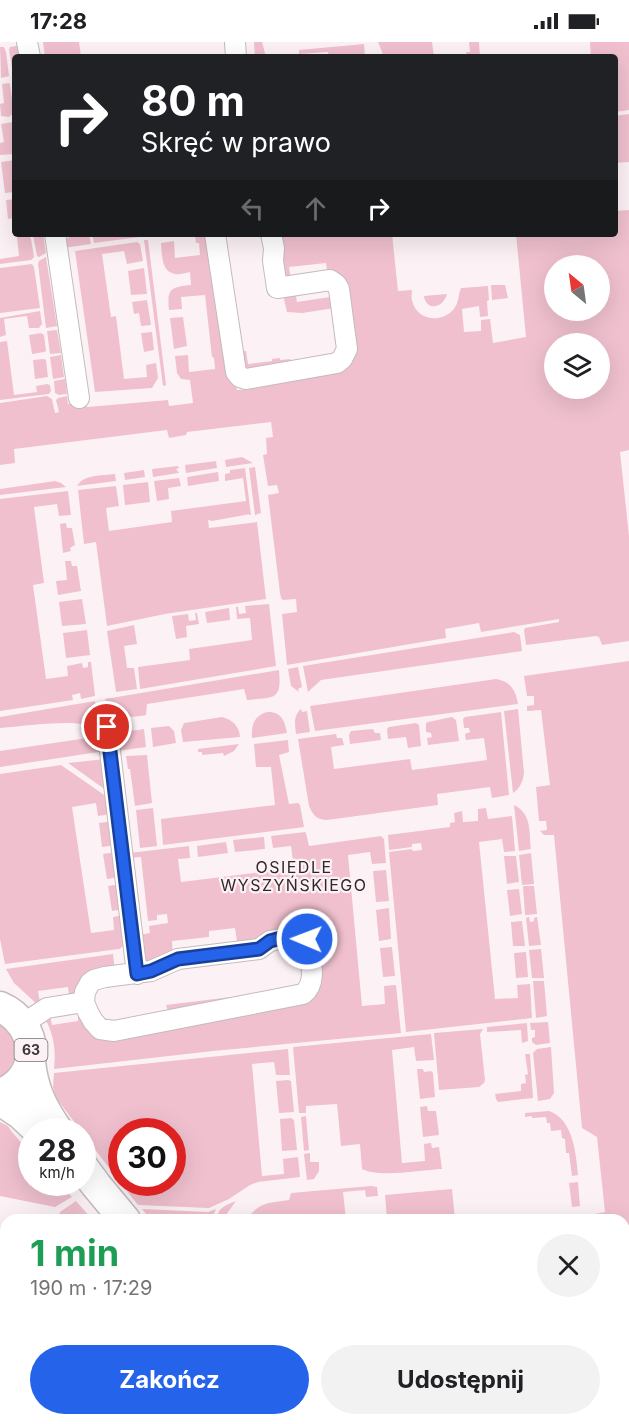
<!DOCTYPE html>
<html lang="pl">
<meta charset="utf-8">
<style>
:root{--surface:#fff;--page:#f2f2f2;--text:#202124;--muted:#757577;--accent:#2563eb}
body{margin:0;font-family:Inter,sans-serif;background:var(--page);color:var(--text);height:100vh;display:flex;flex-direction:column;font-size:22px;white-space:nowrap}
*{box-sizing:border-box;margin:0}
p{font-size:20px;color:var(--muted)}
.icon{flex:none;width:33px;height:33px;fill:none;stroke:currentColor;stroke-width:2;stroke-linecap:round;stroke-linejoin:round}
.map{position:relative;flex:1;overflow:hidden}
.details{position:absolute;left:0px;top:1172px;width:630px;height:212px;display:flex;flex-direction:column;background:var(--surface);border-radius:18px 18px 0 0;box-shadow:0 6px 24px #0002}
.details>*{flex:none}
.guide{position:absolute;left:12px;top:12px;width:606px;height:183px;border-radius:6px;box-shadow:0 6px 24px #0002;background:#202124;color:#fff;overflow:hidden}
.needle{width:39px;rotate:331deg}
.buttons{position:absolute;left:544px;top:213px;display:grid;gap:12px}
.buttons a{display:grid;place-items:center;width:66px;height:66px;border-radius:50%;background:var(--surface);box-shadow:0 6px 24px #0002;font-size:30px}
.speed{position:absolute;left:18px;top:1076px;display:flex;gap:12px;font-size:30px;font-weight:700;text-align:center}
.speed>*{display:grid;place-content:center;width:78px;height:78px;border-radius:50%;background:var(--surface);box-shadow:0 6px 24px #0002;line-height:1}
.speed small{font-size:15px;font-weight:400}
.speed .limit{border:9px solid #d22;background:#fff;color:#111}
.pin{position:absolute;display:grid;place-items:center;width:51px;height:51px;color:#fff;margin:-26px;border:3px solid #fff;border-radius:50%;box-shadow:0 2px 6px #0007}
.me{position:absolute;width:66px;margin:-33px;rotate:271deg;stroke-linejoin:round;filter:drop-shadow(0 0 4px #0008)}
.turn{display:flex;align-items:center;gap:21px;height:126px;padding:0 30px;font-size:27px}
.turn .icon{width:78px;height:78px;stroke-width:2.5}
.turn b{display:block;font-size:42px;line-height:51px}
.lanes{display:flex;align-items:center;height:57px;padding:0 30px;background:#0003;justify-content:center;gap:30px;direction:ltr}
.lanes .off{opacity:.35}
.round{display:grid;place-items:center;flex:none;width:63px;height:63px;border-radius:32px;background:var(--page)}
.head{display:flex;align-items:center;justify-content:space-between;height:102px;padding:0 30px}
h1{font-size:36px;font-weight:700;line-height:45px;color:#1e9e55}
.button{display:flex;gap:12px;margin-top:auto;padding:12px 30px}
.button a{flex:1;height:69px;border-radius:36px;background:var(--accent);color:#fff;font-size:24px;font-weight:700;line-height:69px;text-align:center}
.button a+a{background:var(--page);color:var(--text)}
.status{display:flex;justify-content:space-between;align-items:center;height:42px;padding:0 30px;background:var(--surface);direction:ltr}
.status svg{height:16px;fill:currentColor}
.map>svg:first-child{display:block}
</style>
<div class="status"><b>17:28</b><svg viewBox="0 0 49 12"><path d="M0 12V9h3v3zM5 12V6h3v6zM10 12V3h3v9zM15 12V0h3v12zM26 1h20v11H26zM47 4h2v5h-2z"/></svg></div>
<div class="map">
<svg width="629" height="1382" viewBox="0 0 629 1382">
<rect width="100%" height="100%" fill="#fcf2f5"/>
<!-- green -->
<path fill="#f0c0ce" fill-rule="evenodd" d="M43 0H79L81 15H45Z
M254 0H262L266 15H255Z
M378 0H432L434 15H384Z
M469 0H479L480 15H467L466 10H470Z
M590 0H629V68L615 70V15H591Z
M364 2 365 15H340V13L329 14 328 10 299 12V8Z
M21 3 23 15H15V31L13 32 9 8 10 5Z
M0 5H4L6 10 9 34 1 36Z
M9 41 10 43 14 71 9 75 1 74 0 62 4 61 2 42Z
M629 72V120L615 121V74Z
M13 80 15 81V112L0 113V101L4 100 1 82Z
M15 118V150L5 151 1 120Z
M15 157V184L14 176 8 177 6 158Z
M629 168V408L620 410 629 494V599L602 603 599 595 596 594 526 603 524 588 525 586 559 580V577L481 590 479 581 445 587 446 596 287 623 282 572 297 570 296 557 283 558 281 556 280 551 268 453 279 451 277 443 268 444 263 413 267 412 266 396 273 395 271 380 187 390 186 393 169 396 167 388 14 407 15 421 0 423V361L47 354 52 357 55 371 59 370 56 358 58 356 67 354 68 362 75 361 88 365 168 358 169 364 193 361 190 338 181 337 177 331 175 314 188 313 189 330 215 327 214 316 212 315 205 253 181 255 182 267 169 268C167 247 170 245 191 243L190 230C185 231 179 233 175 232 161 230 162 212 161 201L174 199 175 216 200 213 199 201H196L195 192H209L237 348 251 347V339L341 326 326 221 289 225 291 237 285 236 279 192H392L398 249 412 248C412 251 411 254 412 258 416 278 440 282 453 268 459 262 458 253 461 246L488 244 489 258 487 259 488 274 480 275 479 264 462 267 464 290 481 289V278L490 277 493 301 526 295 516 192H615V169ZM555 224H600V268H555ZM555 302H600V346H555Z
M33 192H43L46 211 39 215 37 214Z
M83 192H89L91 202 63 206 66 197 73 193Z
M92 192H147V194L94 201Z
M29 194 31 197 34 215 31 218 0 222V217L19 214 17 195Z
M144 198H148L166 343 163 344Z
M137 200 140 202 143 219 127 222 124 209 102 212 111 275 116 274 124 337 147 335 146 323 156 321 158 336 152 346 95 350 75 209Z
M46 215 57 284 46 286 38 222 39 219Z
M32 222 34 225 40 266 0 271V226Z
M144 226 147 252 131 253 128 229Z
M491 243H505L508 256 492 258Z
M295 248 297 260 330 255 335 266 302 271 287 270 284 257 286 252Z
M447 252C443 267 426 269 424 254Z
M147 258 151 283 141 284 139 271 134 272 132 260Z
M40 269 42 282 39 286H29L27 274 4 277 6 293 0 295V276Z
M183 275 187 304 174 307 170 276Z
M57 288 61 311 50 312 47 289Z
M152 290 154 308 144 310 141 291Z
M41 291 44 293 46 309 44 310 32 312 29 293Z
M7 299 14 353 37 350 36 344 47 342 50 343 51 349 49 352 0 358V300Z
M241 309H246L248 322 272 319V317L280 316V318L290 317 292 324 245 331Z
M61 313 64 335 53 337 50 315Z
M44 317 46 318 48 335 35 337 33 318Z
M65 337 67 352 59 353 55 351 54 339Z
M242 415 253 421 226 425 225 418Z
M216 419 217 426 186 431 185 423Z
M178 424 179 426 176 427 179 431 153 435 152 427Z
M255 425 261 471 255 473 249 426Z
M245 426 251 473H249V472L245 473 212 479 208 478 209 486 257 480 266 557 165 572 107 584 96 500 84 502 78 448 116 444 119 464 106 466 109 489 172 480 171 469 246 459 243 436 225 439V432L230 431V428Z
M144 428 145 435 125 438 124 431Z
M218 430 219 439 188 444 187 435Z
M115 432 116 439 77 444C84 432 102 434 115 432Z
M179 436 181 444 168 446 169 457 157 459 154 439Z
M55 439 61 441 66 445 0 453V447Z
M148 440 150 460 125 463 123 443Z
M68 449 71 473 59 474 57 462 34 465 44 541 33 543 46 637 68 634 67 624 82 621 83 626 88 625V620H91L95 654 81 657 80 651 72 653 73 658 0 669V457Z
M66 481 67 486H72L75 503 70 506 71 509 63 511 60 482Z
M65 519H71L72 524H77L81 549 58 553 56 539 67 538Z
M82 557 86 582 62 584 59 560Z
M269 562 276 624 140 647 138 625 190 618 189 607 252 598 250 576 237 577 236 565H238L239 572 246 571 245 564Z
M229 566 230 578 207 581 205 570Z
M195 571H197L199 582 186 584 187 595 176 597 172 574 188 572 189 579 196 578Z
M134 583 137 602 124 604 127 626H134L137 647 116 650 107 589Z
M87 588 90 613 66 616 63 591Z
M514 590 520 593 522 609 321 638 308 650 303 624Z
M629 619V1382H615L614 1377H624V1178L584 1177V1174L605 1170 597 1095 582 1086 554 793H544L540 789 547 788 546 779H539L536 745 550 743 541 668 527 669V664L534 663V654H527L524 634Z
M298 625 302 645 298 647 299 650 291 644 288 627Z
M279 628C282 659 274 655 247 658L244 647 147 662 146 673C129 677 112 675 105 657Z
M496 637C510 639 516 648 518 662L315 689 310 664Z
M95 659C96 667 95 676 87 680 82 683 74 681 68 681 45 681 23 684 0 686V675Z
M301 667 302 670 307 669 310 690 296 692C295 682 293 674 301 667Z
M518 667 524 731C523 739 520 747 513 751L504 669Z
M267 670C281 669 285 679 287 691L252 696C251 683 254 674 267 670Z
M501 670 509 753 492 756 490 745 437 752 438 763 327 778C317 778 313 773 309 764L298 697 336 692 337 696H342L344 703 331 705 334 727 410 717 412 728 487 718 484 696 466 698 465 692 470 690 469 686H464L463 677 465 675Z
M222 675C233 678 239 684 240 695L183 700 181 688 184 681Z
M452 675 456 678 459 699 428 703 427 696 432 695 431 691 426 690V681L428 680Z
M416 681 419 683 421 704 408 706 406 695 388 697 387 687 389 685Z
M169 684 174 689 176 701 153 705 151 686Z
M144 687 146 705 117 709C118 687 126 690 144 687Z
M373 687 375 691H380L381 698 350 702 349 693 351 689Z
M94 695 102 700 105 709 0 725V709Z
M288 698 289 710 279 713 289 762 298 761 300 763 304 785 163 803 161 777 275 763 271 725H256L254 702Z
M239 702 234 709 224 714 223 711 202 713V710H198V707Z
M147 713 152 761 135 764 130 727H128L126 714Z
M105 717 110 751 68 721Z
M61 723 110 757 112 772 98 774 96 761 72 765 91 891 114 888 113 875 124 873V904L119 907 5 922 0 897V732Z
M514 763C532 772 529 789 531 807L519 809Z
M153 766 157 804 140 806 136 768Z
M486 766 488 777 512 774 515 809 504 810 502 797 479 800 495 957 518 956 517 943 530 942 532 976 406 990 389 810 412 807 413 809 422 808 421 801 412 802V805L389 808 388 793 450 785V781L455 780 454 771 462 769 463 780 478 779V767Z
M113 779 116 803 102 805 99 781Z
M305 790 306 791 309 804 381 794 384 797 386 821 372 822 370 810 348 813 362 964 385 962 384 944 396 943 401 991 213 1009 54 1027C56 1008 54 992 44 975L50 973 52 983 78 979V970L89 985 305 957 314 897 238 906 235 886 209 889V895L172 899 173 914 143 926 139 893 150 891 149 884 168 881 167 872 157 873V878L148 879 141 815 130 816 129 811 189 804 190 816 178 817 181 840 294 826 291 804 273 806 271 794Z
M264 795 265 807 235 810 233 798Z
M226 800 228 811 198 815 197 804Z
M116 810 120 835 107 837 103 812Z
M531 811 534 842 522 843 519 813Z
M504 814H516L519 840 507 842Z
M386 828 389 859 376 860 373 829Z
M121 842 124 867 112 869 108 844Z
M523 844H534L537 872 525 873Z
M519 847 522 872 510 874 507 848Z
M389 866 391 897 379 899 376 868Z
M529 875 530 880 534 879V876L537 875 541 903 529 904 526 876Z
M522 879 525 904H513L511 880Z
M392 905 395 934 383 935 380 906Z
M541 907 544 936H532L529 908Z
M526 910 528 935 516 936 514 911Z
M113 912 115 930 78 953 69 954 68 945 38 949 40 961 39 964 14 941 6 927Z
M533 939H544L547 974 536 976Z
M231 955V959L168 970 166 963Z
M548 980 550 1001 536 1003 532 1000V996L535 995V988H531L530 981Z
M527 981 528 999 522 1001 521 988 487 990V985Z
M0 983C22 998 19 1021 0 1037Z
M483 987 480 992 485 1038 484 1041 479 1045 439 1048 434 991Z
M431 992 434 1018 416 1019 414 1005 392 1008 402 1121 425 1119 424 1102 431 1101 432 1106 439 1105 442 1127C421 1128 379 1136 362 1127L360 1102 341 1104 337 1062 306 1064V1071H299L293 1005Z
M551 1005 554 1051 550 1057 538 1059 533 1011 537 1007Z
M288 1007 290 1033H276L274 1020 252 1022 262 1134 284 1132 283 1117 298 1115 300 1135 258 1140 250 1143 229 1157 209 1166 138 1163C109 1127 84 1092 56 1056L53 1045 54 1031ZM122 1089H172V1140H122Z
M525 1012H530L533 1056 498 1060 496 1057 495 1052 521 1049V1042L526 1041 525 1033 528 1032Z
M417 1027H423L424 1030 431 1029 433 1031 435 1055 420 1057Z
M288 1038 291 1039 294 1070 279 1071 276 1039Z
M427 1064 428 1069H436L439 1093 423 1095 420 1065Z
M549 1069C573 1077 576 1111 578 1133L572 1134 569 1111H566L565 1097 562 1096 561 1088 551 1089 550 1081H547L546 1075 532 1076V1074L525 1075V1071Z
M306 1074 309 1108 304 1109 301 1075Z
M291 1076 294 1078 297 1108 282 1109 280 1077Z
M0 1080 8 1084 12 1090 31 1112 32 1140H58L72 1155 55 1165 0 1154Z
M310 1111V1120H319V1129L314 1137 307 1138 304 1112Z
M578 1140 580 1164 572 1165 569 1141Z
M371 1144 377 1145 378 1154 366 1155 365 1148 343 1150 346 1177H247C259 1160 269 1161 289 1158L291 1151Z
M452 1147 455 1177H387L385 1153Z
M76 1159 92 1177H58L60 1170Z
M236 1159 223 1177H217C217 1166 226 1163 236 1159Z
M142 1167 208 1170 216 1167 212 1177 151 1178Z
M0 1274 6 1319V1373L0 1370Z
M39 1377H68L69 1380 76 1379 85 1382H37Z
M380 1377H414L422 1382H386Z
M471 1377H521V1382H467Z"/>
<g fill="none" stroke-linecap="round" stroke-linejoin="round">
<defs>
<path id="minor" d="M27 0 30 15
M235 0 236 15
M55 192 79 356
M215 192 236 330 240 335 246 337 337 321 342 317 347 307 339 247 336 242 330 238 277 246 273 219 274 206 271 192
M107 685 137 932
M301 893 307 897 308 901C310 917 318 941 303 952L114 989 100 987 93 979 88 970 84 960 85 950 90 941 94 938 105 935 151 929 178 917 259 907 270 899Z
M23 982 47 966 84 960"/>
<path id="primary" d="M0 965C40 982 43 1037 0 1052
M30 1020C33 1048 42 1066 58 1089
M0 1058 21 1072 39 1089
M82 1124 96 1143 125 1178
M347 1377 354 1382"/>
</defs>
<!-- minor casing -->
<use href="#minor" stroke="#c4bbbd" stroke-width="22"/>
<!-- primary casing -->
<use href="#primary" stroke="#c4bbbd" stroke-width="33"/>
<!-- minor -->
<use href="#minor" stroke="#fff" stroke-width="20"/>
<!-- primary -->
<use href="#primary" stroke="#fff" stroke-width="30"/>
</g>
<g fill="none" stroke-linecap="round" stroke-linejoin="round">
<defs>
<path id="route" d="M107 685 137 932 151 929 178 917 259 907 270 899 281 896 301 893 307 897"/>
</defs>
<!-- route casing -->
<use href="#route" stroke="#184099" stroke-width="15"/>
<!-- route -->
<use href="#route" stroke="#2563eb" stroke-width="10"/>
</g>
<g text-anchor="middle" stroke-width="4.5" stroke-linejoin="round" paint-order="stroke">
<!-- shield labels -->
<rect fill="#fcf2f5" stroke="#757071" stroke-width="1.5" x="14.5" y="997" width="33" height="22" rx="4.5"/>
<g font-size="14" font-weight="bold" fill="#3b3839">
<text x="31" y="1013">63</text>
</g>
<!-- neighbourhood labels -->
<g font-size="16" letter-spacing="1.5" fill="#2f282a" stroke="#fcf2f5">
<text x="294" y="831">OSIEDLE<tspan x="294" dy="18">WYSZYŃSKIEGO</tspan></text>
</g>
</g>
</svg>
<div class="buttons">
<a><svg class="needle" viewBox="-14 -14 28 28"><path d="M0-13l5 13h-10z" fill="#e53935"/><path d="M0 13l5-13h-10z" fill="#757577"/></svg></a>
<a><svg class="icon" aria-label="layers" viewBox="0 0 24 24"><path d="M12 4l9 5-9 5-9-5zM3 14l9 5 9-5"/></svg></a>
</div>
<div class="speed"><div>28<small>km/h</small></div><div class="limit">30</div></div>
<div class="pin" style="left:107px;top:685px;background:#d93025"><svg class="icon" aria-label="arrive" viewBox="0 0 24 24"><path d="M6 21V4h12l-3 4 3 4H6"/></svg></div>
<svg class="me" style="left:307px;top:897px" viewBox="-20 -20 40 40"><circle r="17" fill="#2563eb" stroke="#fff" stroke-width="3"/><path d="M0-11L8 9 0 5-8 9z" fill="#fff"/></svg>
<div class="guide">
<div class="turn"><svg class="icon" aria-label="right" viewBox="0 0 24 24"><path d="M7 20v-9h11M14 6l5 5-5 5"/></svg><div><b>80 m</b>Skręć w prawo</div></div>
<div class="lanes"><svg class="icon off" aria-label="left" viewBox="0 0 24 24"><path d="M17 20v-9H6M10 6l-5 5 5 5"/></svg><svg class="icon off" aria-label="ahead" viewBox="0 0 24 24"><path d="M12 20V5M6 11l6-6 6 6"/></svg><svg class="icon" aria-label="right" viewBox="0 0 24 24"><path d="M7 20v-9h11M14 6l5 5-5 5"/></svg></div>
</div>
<section class="details">
<div class="head"><div><h1>1 min</h1><p>190 m · 17:29</p></div><a class="round"><svg class="icon" aria-label="close" viewBox="0 0 24 24"><path d="M6 6l12 12M18 6L6 18"/></svg></a></div>
<div class="button"><a>Zakończ</a><a>Udostępnij</a></div>
</section>
</div>
